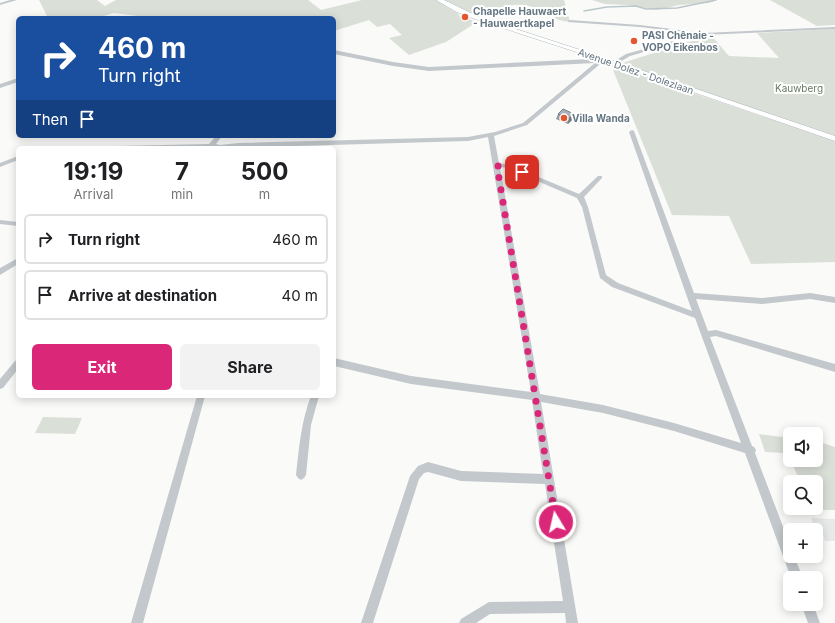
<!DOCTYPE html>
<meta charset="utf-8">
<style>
:root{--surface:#fff;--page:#f2f2f2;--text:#202124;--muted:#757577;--line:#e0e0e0;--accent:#db2777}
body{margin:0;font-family:Inter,sans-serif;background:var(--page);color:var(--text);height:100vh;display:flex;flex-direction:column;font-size:15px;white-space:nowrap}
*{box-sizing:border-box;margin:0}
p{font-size:13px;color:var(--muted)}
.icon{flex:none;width:22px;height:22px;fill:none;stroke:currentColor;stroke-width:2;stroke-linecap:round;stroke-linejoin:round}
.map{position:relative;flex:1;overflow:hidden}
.side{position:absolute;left:16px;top:146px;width:320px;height:252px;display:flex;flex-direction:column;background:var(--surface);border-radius:6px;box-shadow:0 2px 10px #0003}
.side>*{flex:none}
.banner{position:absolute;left:16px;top:16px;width:320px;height:122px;border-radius:6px;box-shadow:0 2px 10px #0003;background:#1a4fa0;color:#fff;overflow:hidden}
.controls{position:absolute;left:783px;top:427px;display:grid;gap:8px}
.controls a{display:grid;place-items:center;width:40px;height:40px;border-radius:6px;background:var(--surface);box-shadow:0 2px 10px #0003;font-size:20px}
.pin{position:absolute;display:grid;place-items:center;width:34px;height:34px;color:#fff;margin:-17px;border-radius:8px;box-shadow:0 2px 6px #0006}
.me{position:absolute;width:44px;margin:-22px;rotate:351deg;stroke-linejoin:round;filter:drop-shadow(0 0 3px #0008)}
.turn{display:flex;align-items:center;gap:14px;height:84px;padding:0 16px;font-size:18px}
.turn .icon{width:52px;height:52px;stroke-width:2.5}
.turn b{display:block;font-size:28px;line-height:34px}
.then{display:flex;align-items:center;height:38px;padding:0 16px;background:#0003;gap:8px;font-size:15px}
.eta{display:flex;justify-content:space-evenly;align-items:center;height:68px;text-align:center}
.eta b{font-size:24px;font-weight:700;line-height:28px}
.button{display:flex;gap:8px;margin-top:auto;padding:8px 16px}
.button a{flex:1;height:46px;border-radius:6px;background:var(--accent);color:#fff;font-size:16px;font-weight:700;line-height:46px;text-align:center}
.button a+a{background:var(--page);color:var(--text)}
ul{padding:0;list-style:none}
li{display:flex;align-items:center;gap:12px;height:50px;margin:0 8px 6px;padding:0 8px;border:2px solid var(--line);border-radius:6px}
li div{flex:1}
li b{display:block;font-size:15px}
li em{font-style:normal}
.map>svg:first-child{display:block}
</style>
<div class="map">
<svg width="835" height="623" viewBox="0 0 835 623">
<rect width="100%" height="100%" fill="#fafaf8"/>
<!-- built -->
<path fill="#e8e9e9" d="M811 518 835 519V541H825L822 530H816Z"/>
<!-- green -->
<path fill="#dadfd7" d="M39 0H97L105 6 116 0H308L321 10 362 0H435L459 14 458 15 477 22 446 42 409 55 389 38 402 35 390 24 377 27 369 20 334 31V18H154L114 13 97 18H48Z
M443 0H564L570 22C555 21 545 12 532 7 514 0 492 11 475 16Z
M592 0H717L709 3 679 5 657 10 628 5 605 4Z
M770 0H835V25L817 26Z
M835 29V138L619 64 711 35 729 56 779 58 757 33Z
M611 65 835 141V262L751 264 729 216 672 215Z
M43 417 82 418 75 434 35 433Z
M759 434 790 438V457L785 456 783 453 765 452Z
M816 441 835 447V510H810L809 508H816V482H800L791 460H816Z"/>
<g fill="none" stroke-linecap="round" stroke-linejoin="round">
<!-- stream -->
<path stroke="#bbc7cb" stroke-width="1.5" d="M584 11 607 7 636 6 646 9 677 8 716 0"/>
<defs>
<path id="secondary" d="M436 0H444L479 17 605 58 835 136V141L601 60 475 19 457 12Z"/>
</defs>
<!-- secondary casing -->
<use href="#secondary" stroke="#b3babf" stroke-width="1"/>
<!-- street -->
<path fill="#c3c8cc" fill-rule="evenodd" d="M10 0H17L0 5V3Z
M570 20 640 25 704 33 835 27V29L704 35 630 56 615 65 612 63 613 62 626 54 698 34 640 27 568 22V21Z
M334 50 393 62 429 67 591 59 598 60 601 58H605V60L527 125 494 136 499 163 510 165 579 194 598 176H602V178L584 197 588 207 606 275 618 283 692 311 629 132 632 130 634 131 694 293 762 298 810 293 835 297V303L810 299 762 304 696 299 708 331 716 330 835 364V372L716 336 710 337 752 446 754 447 756 450 755 453 790 545V556H794L803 578H791L745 453 674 431 603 413 541 402 578 623H566L565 613 490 614 476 623H459L461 619 489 602 563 601 545 484 461 481 428 472 424 473 419 479 373 623H361L410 476 418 466 428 462 461 471 543 474 532 400 411 384 334 366V358L411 376 531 392 488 137 468 141 227 148H113L116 146 209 144 216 136H222L216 144 220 145 238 143 468 137 495 132 523 123 595 63 429 71 393 66 334 54ZM500 167 507 168 577 198 582 207 600 278 612 287 695 318 741 443 674 423 603 405 540 394Z
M18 78V82L0 88V84Z
M18 156V160L0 167V163Z
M0 220 18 222V226L0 224Z
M18 258V264L0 275V268Z
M18 359V369L3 388 0 389V379L15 361Z
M197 396H205L143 623H131Z
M311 396H319L311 425 306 475 304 478 301 480 298 478 296 475C299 448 301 422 311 396Z
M801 604H813L820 623H808Z"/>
<!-- secondary -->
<use href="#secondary" fill="#fff" fill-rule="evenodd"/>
</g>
<!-- wall -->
<path fill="#929a9f" d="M558 114H574L573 119 568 124 556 119Z"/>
<!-- shaded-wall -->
<path fill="#777d82" d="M574 114 573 119 568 124 569 118Z"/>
<!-- building -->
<path fill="#aab3b9" stroke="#777d82" d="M563 109 574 114 569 118 558 114Z"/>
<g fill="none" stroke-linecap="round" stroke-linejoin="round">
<!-- route -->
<path stroke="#db2777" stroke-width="7" stroke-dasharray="0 12.6" d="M522 172 508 166H497L556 522"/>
</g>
<!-- markers -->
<g fill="#e4572e" stroke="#fff" stroke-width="1.5">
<circle cx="465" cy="17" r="4"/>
<circle cx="634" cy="41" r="4"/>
<circle cx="564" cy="118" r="4"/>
</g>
<g text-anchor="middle" stroke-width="4" stroke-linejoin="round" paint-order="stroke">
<!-- far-poi labels -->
<g font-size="10" font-weight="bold" fill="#657683" stroke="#fff" text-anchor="start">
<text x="473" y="15">Chapelle Hauwaert<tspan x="473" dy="12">- Hauwaertkapel</tspan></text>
<text x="642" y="39">PASI Chênaie -<tspan x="642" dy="12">VOPO Eikenbos</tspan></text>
<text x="572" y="122">Villa Wanda</text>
</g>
<!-- far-street labels -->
<g font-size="10" fill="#657683" stroke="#fff">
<text transform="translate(636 71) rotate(19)" y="4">Avenue Dolez - Dolezlaan</text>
</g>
<!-- far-park labels -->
<g font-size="10" fill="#687a64" stroke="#fff">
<text x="799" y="92">Kauwberg</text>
</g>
</g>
</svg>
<div class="controls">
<a><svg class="icon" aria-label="sound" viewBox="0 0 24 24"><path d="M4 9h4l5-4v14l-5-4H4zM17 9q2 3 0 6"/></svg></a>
<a><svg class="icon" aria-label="search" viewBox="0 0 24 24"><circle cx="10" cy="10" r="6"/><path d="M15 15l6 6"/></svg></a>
<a>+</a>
<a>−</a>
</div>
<div class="pin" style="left:522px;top:172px;background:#d93025"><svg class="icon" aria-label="arrive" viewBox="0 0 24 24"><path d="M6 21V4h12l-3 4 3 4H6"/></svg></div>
<svg class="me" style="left:556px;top:522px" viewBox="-20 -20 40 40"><circle r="17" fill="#db2777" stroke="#fff" stroke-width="3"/><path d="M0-11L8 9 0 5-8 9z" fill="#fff"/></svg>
<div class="banner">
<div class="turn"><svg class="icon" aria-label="right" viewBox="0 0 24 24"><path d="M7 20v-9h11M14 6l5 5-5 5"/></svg><div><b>460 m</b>Turn right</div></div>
<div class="then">Then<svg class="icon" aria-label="arrive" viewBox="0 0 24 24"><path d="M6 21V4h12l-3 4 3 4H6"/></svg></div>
</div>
<section class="side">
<div class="eta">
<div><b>19:19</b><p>Arrival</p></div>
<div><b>7</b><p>min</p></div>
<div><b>500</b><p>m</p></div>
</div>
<ul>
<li><svg class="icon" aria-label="right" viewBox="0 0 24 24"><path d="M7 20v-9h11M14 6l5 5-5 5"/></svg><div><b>Turn right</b></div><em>460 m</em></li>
<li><svg class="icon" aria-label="arrive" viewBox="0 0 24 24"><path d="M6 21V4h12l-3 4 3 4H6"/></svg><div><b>Arrive at destination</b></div><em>40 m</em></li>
</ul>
<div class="button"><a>Exit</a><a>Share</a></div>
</section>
</div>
